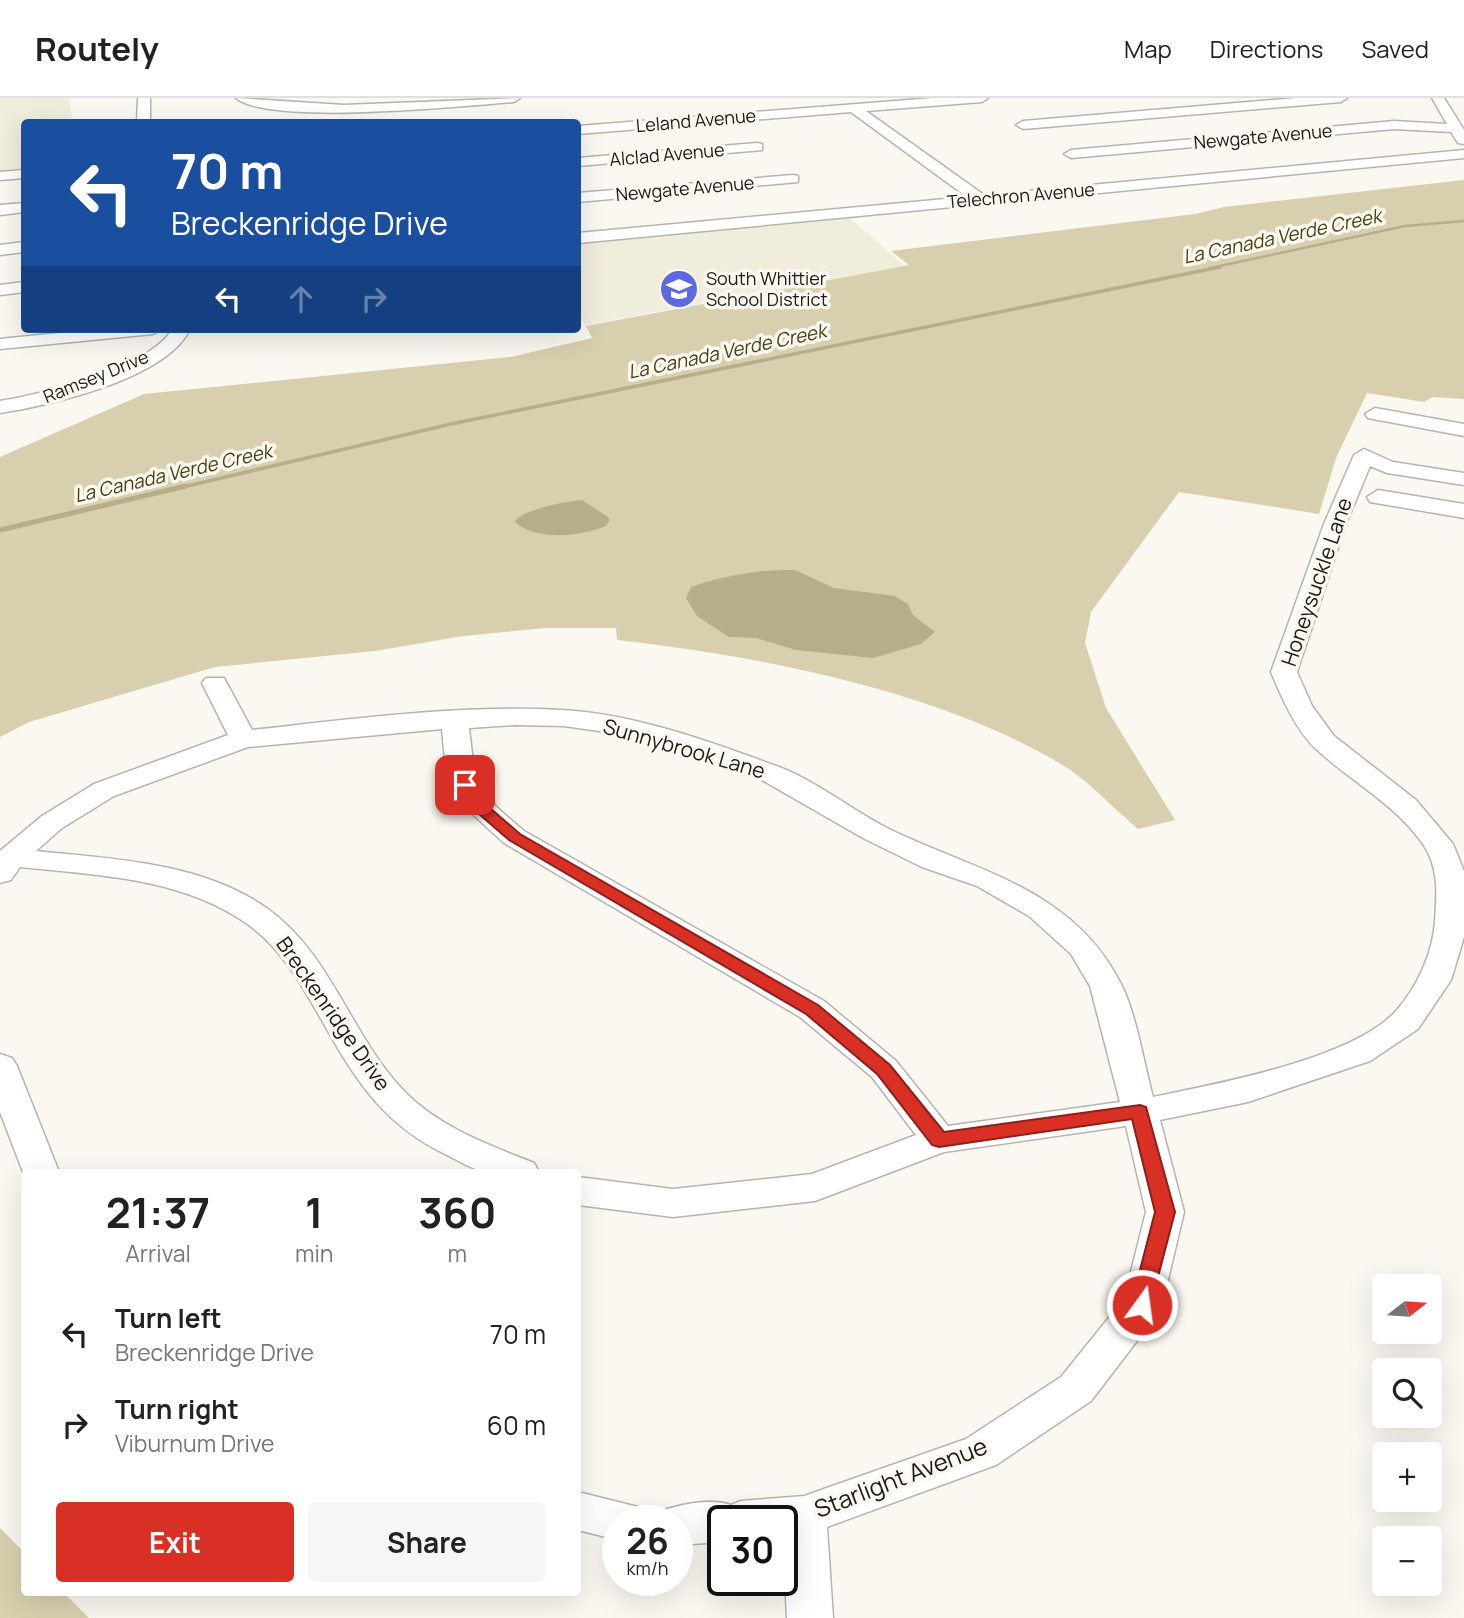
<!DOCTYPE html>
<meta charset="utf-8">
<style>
:root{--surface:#fff;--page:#f6f6f6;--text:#222;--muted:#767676;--line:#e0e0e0;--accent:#d93025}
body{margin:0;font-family:Manrope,sans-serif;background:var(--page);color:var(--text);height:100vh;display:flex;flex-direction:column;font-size:26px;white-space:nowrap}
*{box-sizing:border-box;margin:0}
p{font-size:23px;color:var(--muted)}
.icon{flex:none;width:38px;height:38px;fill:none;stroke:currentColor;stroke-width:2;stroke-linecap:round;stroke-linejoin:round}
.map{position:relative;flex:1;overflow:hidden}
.drawer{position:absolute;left:21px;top:1071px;width:560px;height:427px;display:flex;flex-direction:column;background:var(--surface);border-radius:7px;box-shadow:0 7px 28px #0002}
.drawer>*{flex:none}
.top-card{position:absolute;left:21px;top:21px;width:560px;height:214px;border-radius:7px;box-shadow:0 7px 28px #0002;background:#1a4fa0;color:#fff;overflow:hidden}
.needle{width:46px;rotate:73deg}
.tools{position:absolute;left:1372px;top:1176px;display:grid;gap:14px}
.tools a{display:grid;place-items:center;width:70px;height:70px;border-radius:7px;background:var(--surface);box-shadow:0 7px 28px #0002;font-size:35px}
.speed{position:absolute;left:602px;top:1407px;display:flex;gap:14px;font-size:35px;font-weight:700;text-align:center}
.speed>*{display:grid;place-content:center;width:91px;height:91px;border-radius:50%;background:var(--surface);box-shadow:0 7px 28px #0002;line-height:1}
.speed small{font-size:18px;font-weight:400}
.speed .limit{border:4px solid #111;border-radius:10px;background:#fff;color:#111}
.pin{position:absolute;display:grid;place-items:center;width:60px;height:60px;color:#fff;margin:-30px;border-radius:14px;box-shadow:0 4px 10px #0006}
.me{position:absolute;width:77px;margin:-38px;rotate:14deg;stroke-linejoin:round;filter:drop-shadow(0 0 5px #0008)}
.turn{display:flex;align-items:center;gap:24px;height:147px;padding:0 35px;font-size:32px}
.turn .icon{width:91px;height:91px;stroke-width:2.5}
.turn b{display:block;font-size:49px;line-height:60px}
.lanes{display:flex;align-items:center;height:66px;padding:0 35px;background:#0003;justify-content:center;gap:35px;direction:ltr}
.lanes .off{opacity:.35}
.eta{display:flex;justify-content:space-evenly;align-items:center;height:119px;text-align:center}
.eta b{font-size:42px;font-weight:700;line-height:49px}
.action{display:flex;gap:14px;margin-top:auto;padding:14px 35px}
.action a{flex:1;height:80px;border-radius:7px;background:var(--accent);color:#fff;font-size:28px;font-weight:700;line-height:80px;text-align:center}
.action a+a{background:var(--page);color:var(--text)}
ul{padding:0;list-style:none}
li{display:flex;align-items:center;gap:21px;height:91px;padding:0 35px}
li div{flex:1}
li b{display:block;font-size:26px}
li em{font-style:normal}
header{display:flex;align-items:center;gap:42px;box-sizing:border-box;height:98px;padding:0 35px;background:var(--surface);border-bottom:2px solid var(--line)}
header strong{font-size:33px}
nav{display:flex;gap:38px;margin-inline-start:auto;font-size:24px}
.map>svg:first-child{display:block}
</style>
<header>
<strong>Routely</strong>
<nav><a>Map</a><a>Directions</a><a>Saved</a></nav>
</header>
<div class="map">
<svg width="1464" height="1520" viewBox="0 0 1464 1520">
<rect width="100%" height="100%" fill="#faf8f0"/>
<!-- built -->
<path fill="#f1eddd" d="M0 0H70L72 24H24V72L0 74Z
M847 118 905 168 585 227 578 217V144Z"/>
<!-- green -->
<path fill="#d8cfae" d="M1464 82V301L1433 299 1424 304 1367 295 1336 360 1319 416 1179 394 1091 514 1085 545 1106 610 1175 722 1138 731C1113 710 1088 682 1061 666 937 592 759 558 617 542L616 530H545L463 538 375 553 215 569 29 624 0 639V359L144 296 511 259 592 240 586 228 909 167 891 153 1195 116 1224 109Z
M0 1430 24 1454V1494L64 1495 89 1520H0Z"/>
<!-- water -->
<path fill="#b7ad8b" d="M582 402 608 419 610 422 606 428C581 438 538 444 515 424 519 412 568 403 582 402Z
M795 472 834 490 895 498 908 506 913 517 935 534 921 546 873 560 796 552 756 540 729 539 697 518 686 500 691 489C723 478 761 471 795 472Z"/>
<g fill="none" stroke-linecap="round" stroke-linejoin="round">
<!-- stream-far2 -->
<path stroke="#b7ad8b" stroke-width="2.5" d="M1211 170 1405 128 1464 123"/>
<!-- stream-far1 -->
<path stroke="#b7ad8b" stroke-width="3.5" d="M179 390 451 326 1220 169"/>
<!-- stream -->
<path stroke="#b7ad8b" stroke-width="5" d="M0 432 186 388"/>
<defs>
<path id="minor" d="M138 0H150V24H137Z
M236 0 344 7 520 0 514 4C465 8 269 28 236 0Z
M933 0H988L982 4 866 13 984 97 1464 52V60L578 145V135L967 99 851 14 578 36V28Z
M1296 0H1347L1341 4 1023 31 1016 27 1023 23Z
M1432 0H1444L1464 32V46L1458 45 1451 34 1394 31 1071 60 1064 56 1071 52 1394 23 1447 26Z
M757 45 762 46V52L578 68V60Z
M24 72V80L0 82V74Z
M793 77 798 78V84L578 104V95Z
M24 105V114L0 117V107Z
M24 144V154L0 157V147Z
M24 184V194L0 197V187Z
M98 231H162L153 236 0 251V241Z
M172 231H190C166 281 51 307 0 315V303C40 297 154 268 172 231Z
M1375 310 1464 326V338L1368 320 1365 316Z
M1364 351 1393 364 1464 375V387L1387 375 1370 368 1346 426 1297 574 1312 608 1334 638 1416 702 1453 746 1464 773V839L1451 882 1418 931 1370 963 1248 1004 1160 1022 1184 1114 1162 1207 1156 1218 1091 1303 996 1367 827 1429 833 1520H787L782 1423H723V1444L677 1447V1423H657L661 1413C681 1406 711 1400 731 1407L741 1403 804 1398 966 1341 1061 1279 1124 1201 1146 1114 1126 1028 944 1054 815 1103 673 1119 578 1107V1079L673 1091 812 1076 916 1037 872 979 800 919 504 745 456 701 446 673 442 631 248 649 114 698 62 730 36 753C112 761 200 764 265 809 332 855 350 938 405 994 439 1029 489 1047 534 1065L539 1074C522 1074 502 1078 486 1074 473 1072 459 1063 447 1057 382 1026 354 980 320 919 299 882 277 844 240 821 175 779 95 777 20 769L11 782 0 785V753L42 718 94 686 228 637 202 585 206 580H224L252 632C351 621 462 606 562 612 635 616 711 644 779 669 818 684 853 713 891 732 979 774 1073 791 1121 886 1136 915 1144 966 1153 999 1216 986 1353 961 1396 913 1417 889 1433 855 1435 823 1437 795 1439 770 1423 746 1395 706 1352 684 1316 651 1295 631 1282 600 1271 574L1324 426 1354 357ZM515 627 564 628 627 637 762 682 863 740 922 769 977 788 1029 818 1071 856 1090 888 1120 1004 948 1028 896 963 824 903 524 733C476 692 476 693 469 630Z
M1378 392 1464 406V420L1370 404 1367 399Z
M0 956 12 960 17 968 59 1074H24V1077L23 1074 0 1014Z
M578 1394 638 1409 644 1423H618V1442L578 1432Z"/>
</defs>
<!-- minor casing -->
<use href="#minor" stroke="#b6b4ac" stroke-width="3"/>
<!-- minor -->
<use href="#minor" fill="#fff" fill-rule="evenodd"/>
</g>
<!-- route -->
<path fill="#d93025" stroke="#8d1f18" stroke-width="2" d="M465 683 471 684 477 699 520 736 818 907 890 967 944 1034 1140 1007 1146 1009 1175 1114 1149 1213H1134L1131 1207 1155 1114 1132 1021 939 1049 932 1047 877 976 806 916 509 742 465 704 458 687Z"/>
<!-- icons -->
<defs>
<symbol id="school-disc" viewBox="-11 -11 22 22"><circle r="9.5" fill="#5c69e0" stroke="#faf8f0"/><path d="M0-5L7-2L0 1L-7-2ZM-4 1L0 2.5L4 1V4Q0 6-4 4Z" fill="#fff"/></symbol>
</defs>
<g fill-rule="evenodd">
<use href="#school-disc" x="657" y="169" width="44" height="44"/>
</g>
<g text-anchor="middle" stroke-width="7" stroke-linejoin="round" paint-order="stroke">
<!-- far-street labels -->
<g font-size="18" fill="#1a1a17" stroke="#faf8f0">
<text transform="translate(696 23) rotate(-5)" y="6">Leland Avenue</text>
<text transform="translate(1263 39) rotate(-5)" y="6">Newgate Avenue</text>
<text transform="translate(667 57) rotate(-5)" y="6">Alclad Avenue</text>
<text transform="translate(685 91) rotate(-5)" y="6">Newgate Avenue</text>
<text transform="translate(1021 98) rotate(-5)" y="6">Telechron Avenue</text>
<text transform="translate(96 279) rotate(-22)" y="6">Ramsey Drive</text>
</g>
<!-- far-poi labels -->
<g font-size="18" fill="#1a1a17" stroke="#faf8f0" text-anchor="start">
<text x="706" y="187">South Whittier<tspan x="706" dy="21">School District</tspan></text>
</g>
<!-- far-water labels -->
<g font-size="19" font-style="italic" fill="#493e11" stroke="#faf8f0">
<text transform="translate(1282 138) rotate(-12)" y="7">La Canada Verde Creek</text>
<text transform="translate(727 253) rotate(-12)" y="7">La Canada Verde Creek</text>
<text transform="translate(173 375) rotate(-13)" y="7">La Canada Verde Creek</text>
</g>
<!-- street labels -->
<g font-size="21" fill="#1a1a17" stroke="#faf8f0">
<text transform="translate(1317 484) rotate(-71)" y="7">Honeysuckle Lane</text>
<text transform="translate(684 651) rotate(16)" y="7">Sunnybrook Lane</text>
<text transform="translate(333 916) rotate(55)" y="7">Breckenridge Drive</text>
</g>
<!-- near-street labels -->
<g font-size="24" fill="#1a1a17" stroke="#faf8f0">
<text transform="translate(901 1380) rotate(-21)" y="8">Starlight Avenue</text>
</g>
</g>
</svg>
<div class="tools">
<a><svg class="needle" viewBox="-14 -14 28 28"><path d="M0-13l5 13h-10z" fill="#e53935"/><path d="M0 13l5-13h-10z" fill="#767676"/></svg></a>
<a><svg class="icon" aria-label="search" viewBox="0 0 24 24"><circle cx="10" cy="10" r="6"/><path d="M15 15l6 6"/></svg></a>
<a>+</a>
<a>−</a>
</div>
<div class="speed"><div>26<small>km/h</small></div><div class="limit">30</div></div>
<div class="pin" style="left:465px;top:687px;background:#d93025"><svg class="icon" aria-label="arrive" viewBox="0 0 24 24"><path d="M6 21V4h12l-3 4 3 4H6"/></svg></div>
<svg class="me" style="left:1142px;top:1207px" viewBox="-20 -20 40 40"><circle r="17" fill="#d93025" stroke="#fff" stroke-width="3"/><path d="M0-11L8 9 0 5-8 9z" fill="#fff"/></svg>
<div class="top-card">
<div class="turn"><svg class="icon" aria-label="left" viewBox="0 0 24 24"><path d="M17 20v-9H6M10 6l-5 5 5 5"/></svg><div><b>70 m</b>Breckenridge Drive</div></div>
<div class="lanes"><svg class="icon" aria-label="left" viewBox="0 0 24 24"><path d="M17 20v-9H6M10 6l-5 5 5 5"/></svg><svg class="icon off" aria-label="ahead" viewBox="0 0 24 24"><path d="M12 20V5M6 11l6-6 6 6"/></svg><svg class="icon off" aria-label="right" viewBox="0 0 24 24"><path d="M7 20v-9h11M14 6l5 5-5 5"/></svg></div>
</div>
<section class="drawer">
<div class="eta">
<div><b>21:37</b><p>Arrival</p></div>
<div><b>1</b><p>min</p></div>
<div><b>360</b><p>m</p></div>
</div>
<ul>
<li><svg class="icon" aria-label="left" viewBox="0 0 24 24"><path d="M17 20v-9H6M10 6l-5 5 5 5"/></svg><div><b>Turn left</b><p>Breckenridge Drive</p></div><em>70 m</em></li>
<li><svg class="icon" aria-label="right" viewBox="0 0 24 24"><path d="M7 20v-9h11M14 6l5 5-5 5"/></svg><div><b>Turn right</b><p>Viburnum Drive</p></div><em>60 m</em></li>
</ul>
<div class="action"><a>Exit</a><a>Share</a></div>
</section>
</div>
